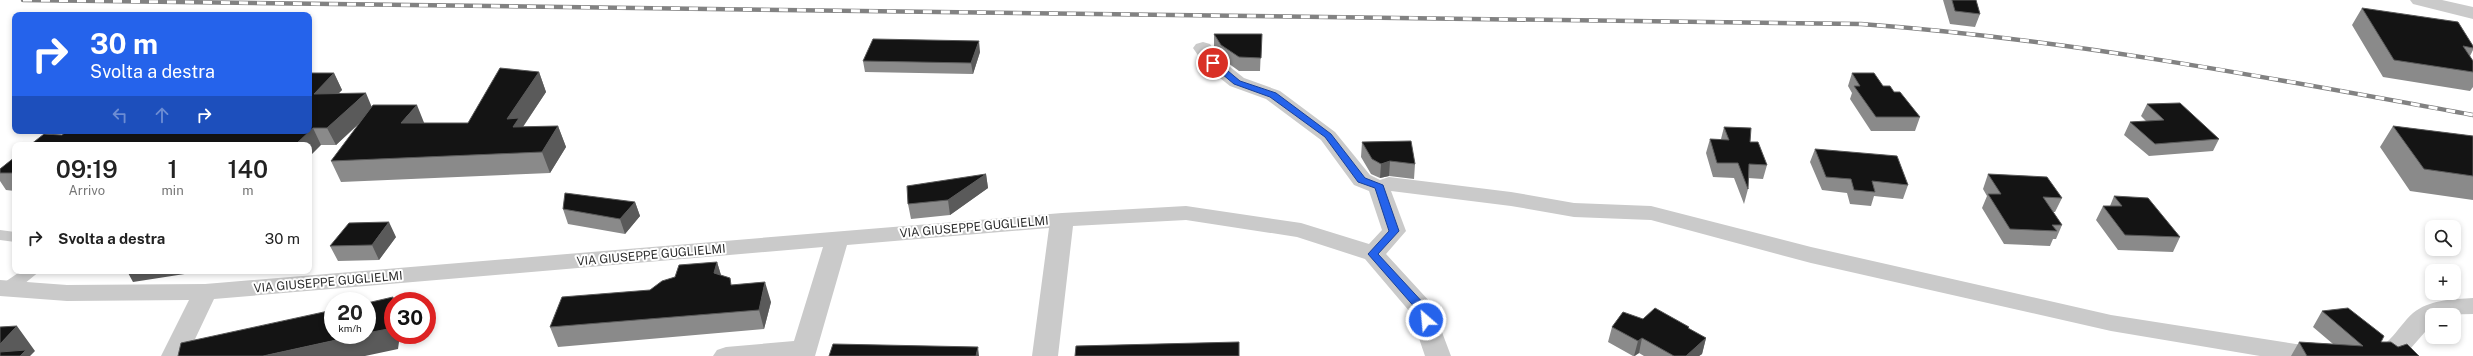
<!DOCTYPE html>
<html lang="it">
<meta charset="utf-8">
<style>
:root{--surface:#fff;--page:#f2f2f2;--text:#222;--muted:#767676}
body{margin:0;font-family:"Public Sans",sans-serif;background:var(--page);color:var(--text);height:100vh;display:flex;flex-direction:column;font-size:15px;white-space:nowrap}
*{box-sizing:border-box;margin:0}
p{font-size:13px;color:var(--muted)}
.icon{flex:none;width:22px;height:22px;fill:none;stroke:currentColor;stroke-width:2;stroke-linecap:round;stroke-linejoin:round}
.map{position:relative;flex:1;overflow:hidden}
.drawer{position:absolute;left:12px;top:142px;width:300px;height:132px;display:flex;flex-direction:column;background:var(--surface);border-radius:8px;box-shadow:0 2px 6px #0003}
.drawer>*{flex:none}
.banner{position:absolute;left:12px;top:12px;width:300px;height:122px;border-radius:8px;box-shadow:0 2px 6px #0003;background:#2563eb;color:#fff;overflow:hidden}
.buttons{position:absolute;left:2425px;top:220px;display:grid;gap:8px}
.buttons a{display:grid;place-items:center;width:36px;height:36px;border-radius:8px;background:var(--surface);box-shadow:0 2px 6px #0003;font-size:20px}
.speed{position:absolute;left:324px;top:292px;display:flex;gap:8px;font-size:20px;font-weight:700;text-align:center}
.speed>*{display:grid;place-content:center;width:52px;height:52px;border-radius:50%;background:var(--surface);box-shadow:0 2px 6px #0003;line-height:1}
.speed small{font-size:10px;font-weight:400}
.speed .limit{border:6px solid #d22;background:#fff;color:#111}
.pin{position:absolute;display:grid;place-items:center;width:34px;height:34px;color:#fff;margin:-17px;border:2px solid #fff;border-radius:50%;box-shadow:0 1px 4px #0007}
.me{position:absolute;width:44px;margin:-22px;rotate:333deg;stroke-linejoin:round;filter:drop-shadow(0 0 3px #0008)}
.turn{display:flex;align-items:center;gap:14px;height:84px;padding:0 12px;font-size:18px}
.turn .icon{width:52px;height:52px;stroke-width:2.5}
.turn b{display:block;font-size:28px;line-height:34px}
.lanes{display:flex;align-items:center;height:38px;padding:0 12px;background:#0003;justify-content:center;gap:20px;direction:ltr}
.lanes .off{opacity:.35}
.eta{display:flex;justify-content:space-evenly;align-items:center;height:68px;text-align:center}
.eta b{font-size:24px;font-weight:600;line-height:28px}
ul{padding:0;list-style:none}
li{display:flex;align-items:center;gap:12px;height:56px;padding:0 12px}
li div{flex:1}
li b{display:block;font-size:15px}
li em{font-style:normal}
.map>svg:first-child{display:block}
</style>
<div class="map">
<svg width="2473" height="356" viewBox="0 0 2473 356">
<rect width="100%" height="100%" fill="#fff"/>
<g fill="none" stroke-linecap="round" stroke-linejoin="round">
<!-- service -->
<path fill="#cacaca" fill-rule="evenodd" d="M0 230 15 232V242L0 240Z
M21 271H40L14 292H2L0 289 2 284Z"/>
<!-- minor -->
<path fill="#cacaca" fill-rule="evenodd" d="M2410 0H2442L2473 7V19L2413 4Z
M1203 42 1210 44 1220 59 1244 78 1280 91 1335 132 1370 175 1380 180 1389 177 1511 192 1574 203 1651 206 1811 247 2111 315 2315 347 2324 350 2328 356H2260L2111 331 1811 263 1651 220 1574 217 1511 206 1391 191 1406 231 1386 254 1431 303 1451 356H1425L1410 312 1365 259 1297 237 1186 220 1073 226 1058 356H1032L1049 228 847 245 815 356H713L717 350 726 347 794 341 823 247 214 299 187 356H161L189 300 67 301 0 296V280L67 285 205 284 1062 213 1186 206 1301 223 1369 244 1382 230 1369 191 1354 185 1321 140 1266 99 1230 86 1206 67 1193 48 1196 44Z
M2473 298V314L2432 315V324L2404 356H2372C2377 348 2384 345 2390 339 2398 331 2404 321 2413 313 2429 300 2453 299 2473 298Z"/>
<defs>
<path id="rail" d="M23 0 1861 24C2067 39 2270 78 2473 115"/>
</defs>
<!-- rail casing -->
<use href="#rail" stroke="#828282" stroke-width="4.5"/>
<!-- rail -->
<use href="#rail" stroke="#fff" stroke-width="3" stroke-dasharray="9" stroke-linecap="butt"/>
</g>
<!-- wall -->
<path fill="#8a8a8a" d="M1943 0H1976L1980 14 1975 27 1950 24Z
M2362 8 2473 46V50L2470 56 2473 61V87L2470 91 2383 77 2352 25Z
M1214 34 1261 48 1260 71H1239L1221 58 1214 47Z
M980 52 973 74 865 72 863 61Z
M539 72 546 92 523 127 558 126 566 147 550 173 341 182 331 161 360 123 336 145H321L62 135 334 73 342 90 338 93 372 107 424 123H468Z
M1852 73 1883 86 1894 92 1920 117 1915 131H1871L1850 99 1852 93 1848 86Z
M2147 104 2219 139 2213 151 2149 156 2124 135 2130 122 2146 121 2141 116Z
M2393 126 2473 136V200L2410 191 2380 147Z
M1724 127 1750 142 1767 165 1763 179 1748 178V189L1744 204 1734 178 1713 177 1706 153 1710 139H1721Z
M1362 142 1415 164 1414 179 1389 176 1380 178 1371 174 1361 157Z
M1815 149 1908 185 1903 199 1874 196 1871 206 1850 204 1847 193 1822 190 1810 162Z
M15 157V191L6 190 0 181V169Z
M986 174 988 188 950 215 911 219 908 204Z
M1988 174 2062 198 2055 212H2053L2062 225 2056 239H2053L2050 246 2004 244 1982 208 1987 196 1983 189Z
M2114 196 2180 237 2173 252 2118 250 2096 220 2103 206H2110Z
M635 202 640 216 625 234 568 224 563 209Z
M396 237 379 260 338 261 330 246Z
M717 262 721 275 730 278 731 285 771 302 764 329 558 347 550 327 650 290Z
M2322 311 2381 342 2398 347 2419 356H2291L2299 342 2333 344 2313 327Z
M1643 319 1689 327V329L1706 338 1702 354 1699 356H1644L1639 353 1635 356H1633L1608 342 1612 327Z"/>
<!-- shaded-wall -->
<path fill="#5a5a5a" d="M979 41 980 52 973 74 971 63Z
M539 72 546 92 522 128 521 148 507 119Z
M334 73 342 90 322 111 314 94Z
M366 93 373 110 336 145 327 128Z
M417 105 425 125 401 123Z
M558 126 566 147 550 173 542 152Z
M313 128 321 145 309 157V145H295Z
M1390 161 1389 176 1380 178 1381 164Z
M986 174 988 188 950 215 948 200Z
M635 202 640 216 625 234 620 219Z
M389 222 396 237 379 260 372 245Z
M717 262 723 282 714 273Z
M127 271H204L133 282Z
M765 282 771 302 764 329 759 310Z
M393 297 395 301H393V335H400L398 349 365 356H263L359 335H367V333Z
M17 326 35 351 30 356H0V344Z
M1642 338 1639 353 1634 356 1638 341Z
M1706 338 1702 354 1699 356H1686Z
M978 347 979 356H976Z"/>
<!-- building -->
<path fill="#141414" stroke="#5a5a5a" d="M1952 0H1976L1980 14 1955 11Z
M2362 8 2458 22 2473 46V48L2463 46 2473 61V72L2394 60Z
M1214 34H1262L1261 58 1239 57 1221 45Z
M873 39 979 41 971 63 863 61Z
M500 68 539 72 507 119 519 118 513 127 558 126 542 152 331 161 373 105H417L401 123H468Z
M309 73H334L314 94 366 93 327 128H313L295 145H30L44 134 62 135 67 131H309Z
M1852 73H1874L1883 86H1890L1894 92H1900L1920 117H1876L1854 86H1860Z
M2180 103 2219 139 2155 144 2130 122 2164 120 2147 104Z
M2393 126 2473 136V176L2424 169Z
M1724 127 1751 128 1750 142H1758L1767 165 1749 164 1748 189 1738 163H1717L1710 139 1729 140Z
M1411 141 1415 164 1390 161 1381 164 1372 159 1362 142Z
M1815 149 1897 156 1908 185 1872 181 1875 192 1854 190 1851 179 1826 177Z
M15 157V173H0V169Z
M986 174 948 200 908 204 907 186Z
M1988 174 2047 177 2062 198 2043 197 2062 225H2052L2057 231 2010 229 1988 194H2001Z
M565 193 635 202 620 219 563 209Z
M2114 196 2148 198 2180 237 2125 235 2103 206H2122Z
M389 222 372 245 330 246 349 223Z
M717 262 714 273 730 278 731 285 765 282 759 310 550 327 562 297 650 290 662 281 675 277 679 265Z
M393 297 388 329 367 333V303Z
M1655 308 1689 327 1688 328 1706 338 1686 356H1674L1642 338 1638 341 1612 327 1623 312 1643 319Z
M2348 308 2384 336 2381 342H2391L2398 347 2407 344 2419 356H2307L2299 342 2363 346 2322 311Z
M333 310V335H359L263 356H178L181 343Z
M17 326 0 344V327Z
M1239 342V356H1075L1076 346Z
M833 344 978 347 976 356H829Z
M26 350 20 356H0V352Z"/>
<!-- route -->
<path fill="#2563eb" stroke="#184099" d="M1210 61H1216L1240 81 1276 93 1331 134 1365 178 1383 185 1399 231 1378 254 1426 306 1431 320 1430 323H1422L1417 310 1368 254 1389 231 1375 188 1358 182 1325 137 1270 97 1234 84 1210 64Z"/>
<g text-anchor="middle" stroke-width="4" stroke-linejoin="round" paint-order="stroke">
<!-- street labels -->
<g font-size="12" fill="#2d2d2d" stroke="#fff">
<text transform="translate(974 227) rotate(-5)" y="4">VIA GIUSEPPE GUGLIELMI</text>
<text transform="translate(651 255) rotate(-5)" y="4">VIA GIUSEPPE GUGLIELMI</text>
<text transform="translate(328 282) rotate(-5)" y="4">VIA GIUSEPPE GUGLIELMI</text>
</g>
</g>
</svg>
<div class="buttons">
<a><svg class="icon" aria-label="search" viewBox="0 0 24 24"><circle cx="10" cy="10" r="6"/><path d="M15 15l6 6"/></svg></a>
<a>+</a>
<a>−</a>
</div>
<div class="speed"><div>20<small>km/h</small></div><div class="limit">30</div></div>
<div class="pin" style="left:1213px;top:63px;background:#d93025"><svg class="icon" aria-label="arrive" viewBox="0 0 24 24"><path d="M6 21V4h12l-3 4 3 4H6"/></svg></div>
<svg class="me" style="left:1426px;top:320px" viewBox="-20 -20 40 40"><circle r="17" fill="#2563eb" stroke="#fff" stroke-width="3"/><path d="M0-11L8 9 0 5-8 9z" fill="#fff"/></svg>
<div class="banner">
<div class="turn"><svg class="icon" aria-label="right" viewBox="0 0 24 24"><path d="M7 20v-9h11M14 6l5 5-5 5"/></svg><div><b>30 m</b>Svolta a destra</div></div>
<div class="lanes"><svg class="icon off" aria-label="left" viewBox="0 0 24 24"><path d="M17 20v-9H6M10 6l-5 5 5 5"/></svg><svg class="icon off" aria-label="ahead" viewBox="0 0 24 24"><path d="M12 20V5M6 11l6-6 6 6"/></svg><svg class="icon" aria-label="right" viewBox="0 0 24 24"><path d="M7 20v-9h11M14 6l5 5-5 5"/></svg></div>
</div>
<section class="drawer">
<div class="eta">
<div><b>09:19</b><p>Arrivo</p></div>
<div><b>1</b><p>min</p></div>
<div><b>140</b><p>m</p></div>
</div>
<ul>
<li><svg class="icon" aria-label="right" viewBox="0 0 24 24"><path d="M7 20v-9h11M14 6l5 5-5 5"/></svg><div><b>Svolta a destra</b></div><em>30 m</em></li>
</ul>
</section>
</div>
